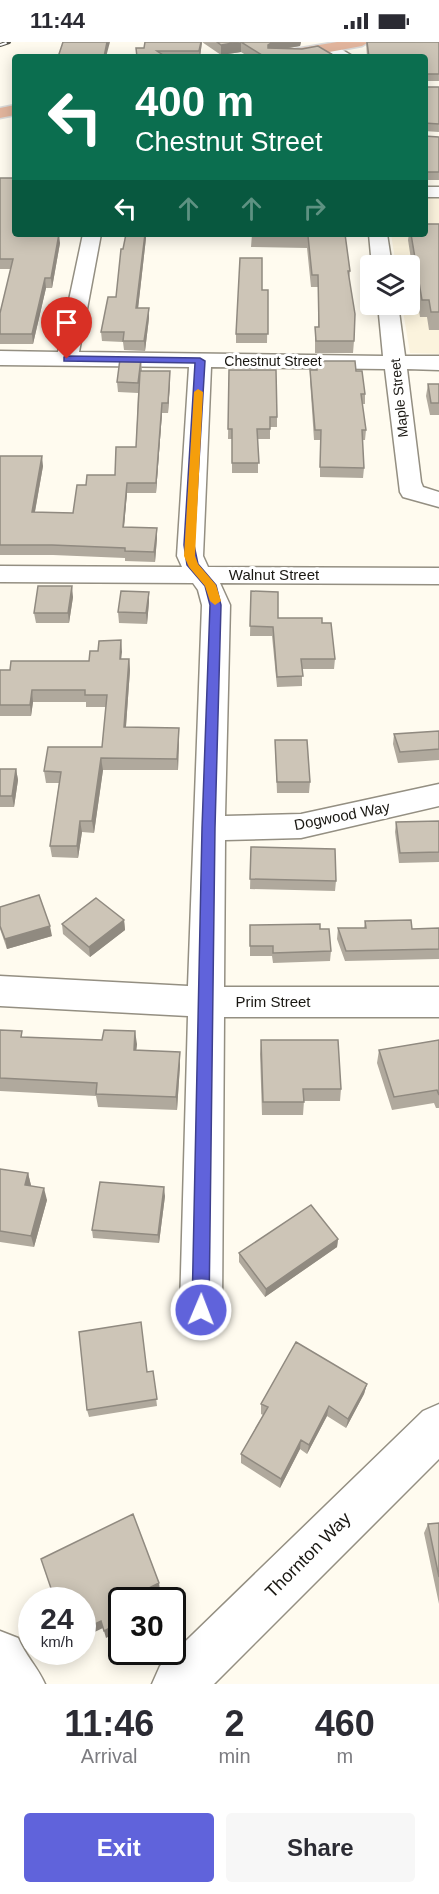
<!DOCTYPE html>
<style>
:root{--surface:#fff;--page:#f7f7f7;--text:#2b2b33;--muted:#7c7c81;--accent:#6063db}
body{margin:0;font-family:Arial,sans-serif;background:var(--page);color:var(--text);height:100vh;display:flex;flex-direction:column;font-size:22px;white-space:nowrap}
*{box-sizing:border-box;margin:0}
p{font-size:20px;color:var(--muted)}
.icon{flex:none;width:33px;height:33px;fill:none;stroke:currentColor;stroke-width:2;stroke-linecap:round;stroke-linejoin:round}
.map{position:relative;height:1642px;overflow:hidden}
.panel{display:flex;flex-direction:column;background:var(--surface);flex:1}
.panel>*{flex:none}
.guide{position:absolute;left:12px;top:12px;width:416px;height:183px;border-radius:6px;box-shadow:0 3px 15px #0003;background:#0b6e4f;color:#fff;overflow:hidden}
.fabs{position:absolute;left:360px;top:213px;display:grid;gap:12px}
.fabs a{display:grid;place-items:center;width:60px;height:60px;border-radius:6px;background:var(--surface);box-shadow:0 3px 15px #0003;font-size:30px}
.speed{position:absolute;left:18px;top:1545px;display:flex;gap:12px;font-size:30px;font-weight:700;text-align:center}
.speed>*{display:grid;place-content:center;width:78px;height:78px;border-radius:50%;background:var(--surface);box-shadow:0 3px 15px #0003;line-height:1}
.speed small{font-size:15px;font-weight:400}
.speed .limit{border:3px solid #111;border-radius:9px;background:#fff;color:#111}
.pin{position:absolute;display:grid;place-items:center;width:51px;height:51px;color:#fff;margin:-62px -26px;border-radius:50% 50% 50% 0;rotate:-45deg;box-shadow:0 0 6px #0007}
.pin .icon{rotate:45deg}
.me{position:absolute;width:66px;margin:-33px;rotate:1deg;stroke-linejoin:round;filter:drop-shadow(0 0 4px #0008)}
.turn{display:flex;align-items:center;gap:21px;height:126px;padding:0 24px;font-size:27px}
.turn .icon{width:78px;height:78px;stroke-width:2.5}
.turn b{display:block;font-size:42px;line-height:51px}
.lanes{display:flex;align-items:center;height:57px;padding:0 24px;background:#0003;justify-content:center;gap:30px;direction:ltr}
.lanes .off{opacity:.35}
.eta{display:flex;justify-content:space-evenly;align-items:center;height:102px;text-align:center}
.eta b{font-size:36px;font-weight:700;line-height:42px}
.action{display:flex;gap:12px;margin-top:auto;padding:12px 24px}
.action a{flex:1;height:69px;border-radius:6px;background:var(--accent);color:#fff;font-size:24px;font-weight:700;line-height:69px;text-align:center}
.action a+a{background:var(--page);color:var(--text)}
.status{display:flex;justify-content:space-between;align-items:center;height:42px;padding:0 30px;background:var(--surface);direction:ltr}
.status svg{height:16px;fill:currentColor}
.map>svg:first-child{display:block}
</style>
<div class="status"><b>11:44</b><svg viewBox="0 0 49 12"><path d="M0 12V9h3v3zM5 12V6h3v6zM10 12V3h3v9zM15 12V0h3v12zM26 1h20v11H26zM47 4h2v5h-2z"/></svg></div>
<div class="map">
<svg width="439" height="1642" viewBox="0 0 439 1642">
<rect width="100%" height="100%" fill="#fffbef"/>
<!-- built -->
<path fill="#fbf3dd" d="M425 156H439V312L410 311 402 263 410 262V224L396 223 391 192H424Z"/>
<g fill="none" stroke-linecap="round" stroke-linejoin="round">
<defs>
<path id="minor" d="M331 1 354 15H336L324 5Z
M424 145H439V155H424Z
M83 192H101L79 310 383 314 378 262H398L405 314H439V328L407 327 421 440 423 445 439 450V465L403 455 400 450 385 327 211 325 203 514 208 525 439 526V542L220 541 230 563 225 774 301 772 439 742V764L301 796 225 798 224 945H439V975H224L222 1267 216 1282 201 1288 186 1282 180 1267 188 974 0 964V934L188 944 202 563 198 548 193 541 0 540V524L182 525 177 514 189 325 0 323V309L58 310Z
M369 192H387L392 224H372Z
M439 1362V1417L214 1642H152L160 1624 423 1369Z
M0 1589 18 1596C25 1613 37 1624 45 1642H0Z"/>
<path id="major" d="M337 0H369L362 4 302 15H269L277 10Z
M15 63V73L0 76V66Z"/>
</defs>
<!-- minor casing -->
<use href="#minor" stroke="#948f82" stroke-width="3"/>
<!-- major casing -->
<use href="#major" stroke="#dadad9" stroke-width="3"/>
<!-- minor -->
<use href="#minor" fill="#fff" fill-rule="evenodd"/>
<!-- major -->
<use href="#major" fill="#e2b59d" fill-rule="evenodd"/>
<defs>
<path id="rail" d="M0 3 9 0"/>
</defs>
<!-- rail casing -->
<use href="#rail" stroke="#56544d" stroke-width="4"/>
<!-- rail -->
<use href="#rail" stroke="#fff" stroke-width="2" stroke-dasharray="7" stroke-linecap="butt"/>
</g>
<!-- wall -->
<path fill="#b0a99d" d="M145 0H301L300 4 284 7 333 15H249L241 10 221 13 202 0 200 15H136L144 6Z
M366 0H439V39H424V15H367Z
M424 45H439V90L424 89Z
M424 94 439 95V138H424Z
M0 136 60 201 52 246H46L33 302H0V271L11 227H0Z
M439 182V288H429L427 275H420L408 198 409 192H424Z
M145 192H146V196L138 266H149V276L145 309 124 308 123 300 102 299 101 290 116 255Z
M252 192H345L350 229 349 238 354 299 353 311H315V285H318V245H311L307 206 251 205Z
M262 248H268L267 301H236V292Z
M141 317 142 329 170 339 168 371H162L156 451H127L124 485 157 486V496L155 520 125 519V516L53 513H0V414L43 424 35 470 73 471 86 443 115 433 136 405 138 351 118 350 117 340Z
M316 319 356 329 365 352V362H362L366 388 365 398H362L364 426 363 436 320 435V398H314L310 338V328H316Z
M229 328 277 375V385H270V397H258V431H232V397H228Z
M428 342H439V373H430L426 354Z
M251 549 278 576 322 581 335 617 334 627H302V644L277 645 272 594H250Z
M149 550V560L147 582 119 581 118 570Z
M73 555 69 581H36L34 571Z
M121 598V617H129L130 628 126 685 179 697 178 728H103L94 791 82 790 78 816 52 815 50 804 59 741H46L44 729 102 705 106 665H86V660H33L31 674H0V628H10L89 619 98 609Z
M439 689V718L398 721 393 702 394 692Z
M275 698 310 740 309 751H277Z
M0 727H16L18 738 14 765H0Z
M439 779V820L399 821 395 790 396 780Z
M251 805 336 839 335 849 250 847Z
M0 865 52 894 7 907 0 887Z
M124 878 125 888 90 915 63 892 62 882Z
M365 879 412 887 439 886V917L345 919 337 897 338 886H364Z
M250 883 320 887 331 909 330 919 273 921 272 914H250Z
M0 988 23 995 137 1002 136 1008 180 1023 177 1068 98 1065 96 1054 0 1049Z
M261 998 341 1047 340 1059H304L303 1073H262L260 1012Z
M439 998V1066H436L434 1061 392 1068 377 1021 379 1008Z
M0 1127 28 1131 31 1144 47 1158 34 1205 0 1200Z
M165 1154 159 1201 93 1196 92 1188Z
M338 1197 337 1205 265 1255 239 1220V1211Z
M153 1329 157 1364 89 1375 87 1368 147 1330Z
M367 1342 364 1352 346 1386 327 1374 307 1412 300 1407 280 1446 241 1421V1412L263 1373 261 1372V1362Z
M439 1481V1562L424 1491 428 1482Z"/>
<!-- shaded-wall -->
<path fill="#908a80" d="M107 0H110L106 15H104Z
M201 0H202L200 15 199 9Z
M241 0V10L221 13V3Z
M273 0H301L300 4 276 8 268 6V3Z
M59 192 60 201 52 246 51 236Z
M145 192H146V196L137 276 136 266Z
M45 236 46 246 33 302 32 292Z
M149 266V276L145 309 144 299Z
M170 329V339L168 371V361Z
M162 361V371L156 451V441Z
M42 414 43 424 33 480 32 470Z
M127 441V451L123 496V485Z
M157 486V496L155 520 154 510Z
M72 544 73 555 69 581 68 571Z
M149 550V560L147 582 146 571Z
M121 598 122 610 120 628V617Z
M129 617 130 628 125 697 124 685Z
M32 648 33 660 31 674 30 663Z
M179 686V697L178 728 177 717Z
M101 716 103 728 94 791 92 779Z
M16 727 18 738 14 765 12 754Z
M80 779 82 790 78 816 77 804Z
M124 878 125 888 90 915 89 905Z
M50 884 52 894 7 907 5 897Z
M135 989 137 1002 135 1021 134 1008Z
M180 1010V1023L177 1068 176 1055Z
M28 1131 31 1143 28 1155 25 1143Z
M164 1145 165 1154 159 1201 158 1193Z
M44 1146 47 1158 34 1205 31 1194Z
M338 1197 337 1205 265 1255 266 1247Z
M367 1342 364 1352 346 1386 348 1377Z
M329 1364 327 1374 307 1412 309 1403Z
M301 1398 300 1407 280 1446 281 1437Z
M159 1541 160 1548 140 1558H137L135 1553Z
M101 1579 103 1586 82 1596V1588Z
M122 1580V1588L106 1596 104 1589Z"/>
<!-- building -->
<path fill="#cdc5b7" stroke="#908a80" stroke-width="1.5" d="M63 0H107L104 15H58Z
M145 0H201L199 9H157L166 15H137L136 6H144Z
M217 0H239L221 3Z
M241 0H273L268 3V6L302 7 318 4 333 13V15H265Z
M367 0H439V32H424V15H369Z
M424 45H439V82L424 81Z
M424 94 439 95V130H424Z
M0 136H15V192H59L51 236H45L32 292H0V271L13 217H0Z
M424 182H439V270H431L429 258H422L411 192H424Z
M126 192H145L136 266H149L144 299H123L124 290H101L108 255H116L121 207H123Z
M252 192H345L350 229H348L355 272 354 299H316L315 285H319L318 233H312L308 194 251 193Z
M240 216H262V248H268V292H236Z
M120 317H141L138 341 117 340Z
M316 319H355L356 329H362L365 352H361L366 388H362L364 426 320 425 321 388H315L310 328H317Z
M229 328H276L277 375H270V387H257L259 421H232V387H228Z
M140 329H170L168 361H162L156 441H127L123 485 157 486 154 510 125 509V506L52 503H0V414H42L32 470 73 471 77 443H86L87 433H115L116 405H136Z
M428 342H439V361H431Z
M38 544H72L68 571H34Z
M121 549 149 550 146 571 118 570Z
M251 549 278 550V576H322V581H331L335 617H301L303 634 277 635 273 585 250 584Z
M121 598 120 617H129L124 685 179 686 177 717 101 716 92 779H80L77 804H50L61 730 44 729 48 705H102L107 653H85V648H32L30 663H0V628H10L11 619H89L90 609H98L99 599Z
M439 689V707L400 710 394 692Z
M275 698H307L310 740H277Z
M0 727H16L12 754H0Z
M439 779V810L400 811 396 780Z
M251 805 335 807 336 839 250 837Z
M39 853 50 884 5 897 0 884V865Z
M96 856 124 878 89 905 62 882Z
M411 878 412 887 439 886V907L346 909 338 886H366L365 879Z
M320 882V887H329L331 909 273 911V904H250V883Z
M0 988 22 989 21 995 102 998 104 988 135 989 134 1008 180 1010 176 1055 96 1052 97 1041 0 1036Z
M261 998H338L341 1047H303L304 1060H263Z
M439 998V1053L437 1048 394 1055 379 1008Z
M0 1127 28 1131 25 1143 44 1146 31 1194 0 1189Z
M100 1140 164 1145 158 1193 92 1188Z
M311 1163 338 1197 266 1247 239 1211Z
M141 1280 147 1330 153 1329 157 1357 87 1368 79 1290Z
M296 1300 367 1342 348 1377 329 1364 309 1403 301 1398 281 1437 241 1412 268 1365 261 1362Z
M133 1472 159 1541 135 1553 138 1558H122V1580L104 1589 101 1579 82 1588V1558H55L41 1517Z
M439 1481V1535L428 1482Z"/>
<!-- route -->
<path fill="#6063db" stroke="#3e408e" stroke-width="1.5" d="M67 314 200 316 205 319 194 503 198 522 216 543 221 563 215 786 209 1268 207 1274 201 1276 194 1274 192 1268 202 786 210 563 205 544 187 523 184 503 195 321 64 319V315Z"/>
<!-- slow -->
<path fill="#f59e0b" d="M198 347 203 350 195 514 198 522 216 543 221 559 215 563 210 559 205 544 189 525 184 514 194 350Z"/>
<g text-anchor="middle" stroke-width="6" stroke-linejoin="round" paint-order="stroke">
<!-- far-street labels -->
<g font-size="14" fill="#191712" stroke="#fff">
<text x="273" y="324">Chestnut Street</text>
<text transform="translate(399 356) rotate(-96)" y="5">Maple Street</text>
</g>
<!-- street labels -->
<g font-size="15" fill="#191712" stroke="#fff">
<text x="274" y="538">Walnut Street</text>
<text transform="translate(342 774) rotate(-11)" y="5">Dogwood Way</text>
<text x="273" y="965">Prim Street</text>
</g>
<!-- near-street labels -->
<g font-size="18" fill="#191712" stroke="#fff">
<text transform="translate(308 1513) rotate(-45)" y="6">Thornton Way</text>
</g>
</g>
</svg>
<div class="fabs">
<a><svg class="icon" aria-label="layers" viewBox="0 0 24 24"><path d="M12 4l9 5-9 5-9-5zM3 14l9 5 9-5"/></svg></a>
</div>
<div class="speed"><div>24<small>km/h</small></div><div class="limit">30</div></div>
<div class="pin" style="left:67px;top:317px;background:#d93025"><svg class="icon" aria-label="arrive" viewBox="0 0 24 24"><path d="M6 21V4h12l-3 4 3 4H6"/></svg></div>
<svg class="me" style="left:201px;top:1268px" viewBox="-20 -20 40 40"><circle r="17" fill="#6063db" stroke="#fff" stroke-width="3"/><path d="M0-11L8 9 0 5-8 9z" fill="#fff"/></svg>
<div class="guide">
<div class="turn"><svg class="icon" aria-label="left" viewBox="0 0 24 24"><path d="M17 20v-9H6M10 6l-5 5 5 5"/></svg><div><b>400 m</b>Chestnut Street</div></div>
<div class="lanes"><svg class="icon" aria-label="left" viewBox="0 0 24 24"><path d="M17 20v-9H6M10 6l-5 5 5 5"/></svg><svg class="icon off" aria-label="ahead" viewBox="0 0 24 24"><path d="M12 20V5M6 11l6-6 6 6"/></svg><svg class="icon off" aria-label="ahead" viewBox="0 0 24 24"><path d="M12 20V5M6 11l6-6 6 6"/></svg><svg class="icon off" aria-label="right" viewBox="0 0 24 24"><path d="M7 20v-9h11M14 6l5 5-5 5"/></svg></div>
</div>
</div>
<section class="panel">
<div class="eta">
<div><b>11:46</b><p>Arrival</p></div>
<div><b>2</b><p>min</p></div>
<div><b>460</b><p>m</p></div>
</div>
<div class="action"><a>Exit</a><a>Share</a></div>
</section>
